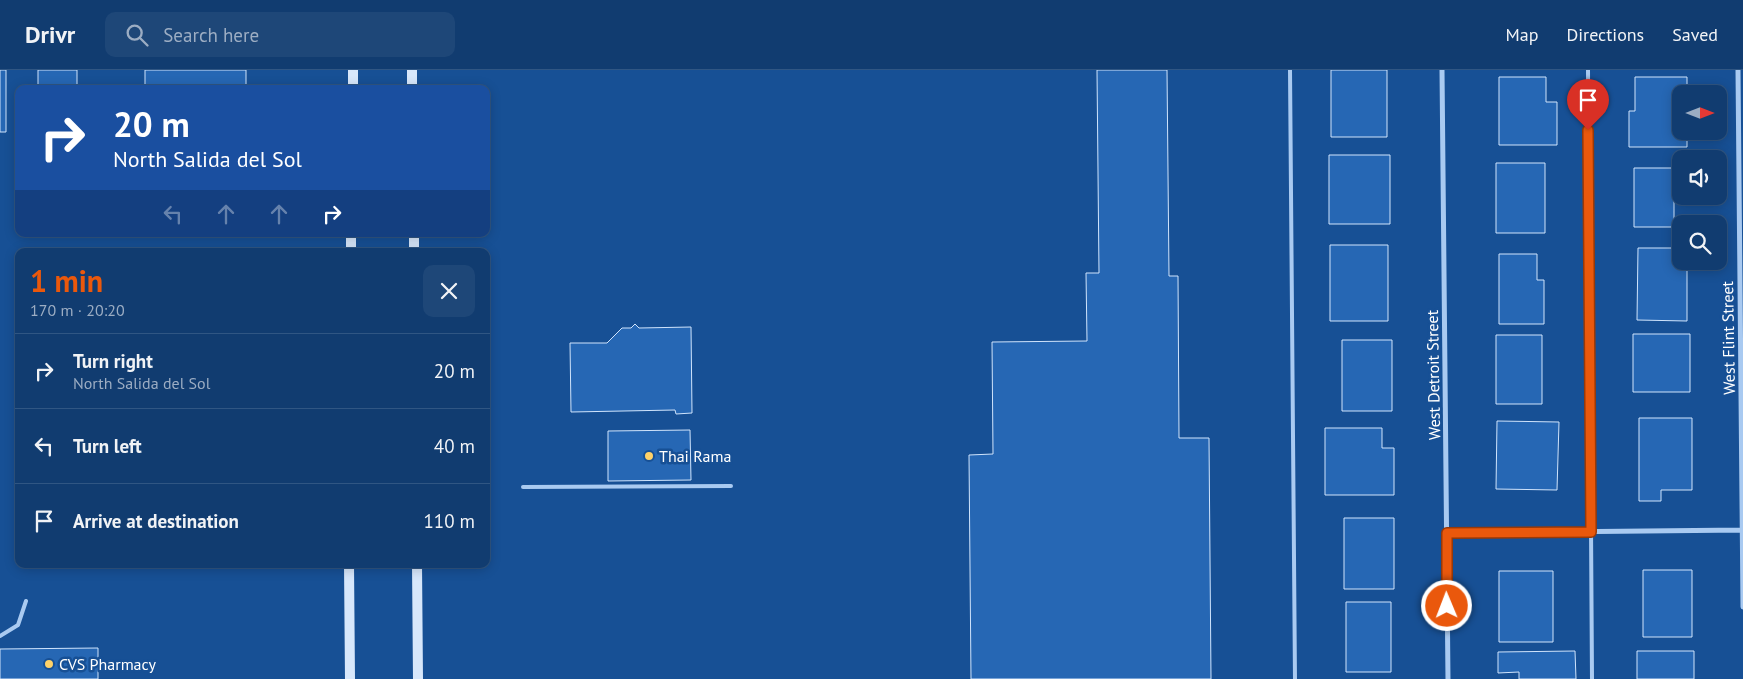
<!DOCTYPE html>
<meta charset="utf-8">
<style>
:root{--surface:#113c70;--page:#1e4778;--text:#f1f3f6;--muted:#9cadc3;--line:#305683;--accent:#ea580c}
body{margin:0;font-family:"PT Sans",sans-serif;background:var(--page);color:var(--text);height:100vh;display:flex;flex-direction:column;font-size:19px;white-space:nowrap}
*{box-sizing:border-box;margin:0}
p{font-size:16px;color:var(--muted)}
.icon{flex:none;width:28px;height:28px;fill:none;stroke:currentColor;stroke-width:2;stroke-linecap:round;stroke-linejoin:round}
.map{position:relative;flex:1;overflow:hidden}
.side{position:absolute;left:15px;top:178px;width:475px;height:320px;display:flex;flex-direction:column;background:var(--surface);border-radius:10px;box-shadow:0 2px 12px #0003,0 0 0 1px var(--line)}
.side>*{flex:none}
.hud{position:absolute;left:15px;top:15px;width:475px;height:152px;border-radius:10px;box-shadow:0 2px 12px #0003,0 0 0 1px var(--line);background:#1a4fa0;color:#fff;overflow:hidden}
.needle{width:32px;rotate:90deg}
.tools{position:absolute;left:1672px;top:15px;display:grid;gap:10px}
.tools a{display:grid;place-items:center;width:55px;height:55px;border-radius:10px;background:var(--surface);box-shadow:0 2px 12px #0003,0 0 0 1px var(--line);font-size:25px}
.pin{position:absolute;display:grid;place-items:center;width:42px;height:42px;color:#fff;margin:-51px -21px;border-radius:50% 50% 50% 0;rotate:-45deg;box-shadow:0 0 5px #0007}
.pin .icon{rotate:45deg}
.me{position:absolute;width:55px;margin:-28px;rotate:359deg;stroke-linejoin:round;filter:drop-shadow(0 0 4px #0008)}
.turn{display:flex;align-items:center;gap:18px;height:105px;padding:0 15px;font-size:22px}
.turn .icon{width:65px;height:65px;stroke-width:2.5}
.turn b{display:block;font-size:35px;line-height:42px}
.lanes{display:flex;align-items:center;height:48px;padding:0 15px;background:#0003;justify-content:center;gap:25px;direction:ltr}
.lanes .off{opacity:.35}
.round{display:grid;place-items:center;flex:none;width:52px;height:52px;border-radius:10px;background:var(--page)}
.summary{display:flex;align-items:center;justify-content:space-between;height:85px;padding:0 15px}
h1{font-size:30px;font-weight:800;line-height:38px;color:var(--accent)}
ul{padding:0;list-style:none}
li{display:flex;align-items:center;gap:15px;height:75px;padding:0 15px;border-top:1px solid var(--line)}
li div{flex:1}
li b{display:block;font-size:19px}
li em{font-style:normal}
header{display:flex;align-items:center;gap:30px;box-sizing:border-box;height:70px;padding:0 25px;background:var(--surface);border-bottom:1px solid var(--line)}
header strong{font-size:24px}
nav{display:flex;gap:28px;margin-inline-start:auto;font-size:18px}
.search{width:350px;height:45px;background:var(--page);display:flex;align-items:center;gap:12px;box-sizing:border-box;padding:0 18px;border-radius:10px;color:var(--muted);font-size:19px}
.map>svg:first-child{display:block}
</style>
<header>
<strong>Drivr</strong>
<div class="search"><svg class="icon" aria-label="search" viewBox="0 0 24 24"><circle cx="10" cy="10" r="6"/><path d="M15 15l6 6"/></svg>Search here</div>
<nav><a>Map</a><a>Directions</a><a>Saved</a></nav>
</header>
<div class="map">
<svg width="1743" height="609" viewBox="0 0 1743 609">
<rect width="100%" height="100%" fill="#175095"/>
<!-- building -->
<path fill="#2667b4" stroke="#d0e4fc" d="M0 0H6V62H0Z
M38 0H77V19H38Z
M145 0H246V19H145Z
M1097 0H1167L1169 206H1178L1179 368H1209L1211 609H971L969 385 993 384 992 272 1087 271 1086 203H1099Z
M1331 0H1387V67H1331Z
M1499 7H1546V32H1557V75H1499Z
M1635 7H1687V24H1681V61H1687V77H1629V41H1635Z
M1329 85H1390V154H1329Z
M1496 93H1545V163H1496Z
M1634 98H1681V126L1690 127H1674V157H1634Z
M1330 175H1388V251H1330Z
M1638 178H1681V191H1687V251L1637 250Z
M1499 184H1537V210H1544V254H1499Z
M635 254 639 258 691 257 692 343 676 344 675 340 571 342 570 273H607L622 258H631Z
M1633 264H1690V322H1633Z
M1496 265H1542V334H1496Z
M1342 270H1392V341H1342Z
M1639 348H1692V420H1661V431H1639Z
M1497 351 1559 352 1557 420 1496 419Z
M1325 358H1382V378H1394V425H1325Z
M690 360 691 410 608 411V361Z
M1344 448H1394V519H1344Z
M1643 500H1692V567H1643Z
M1499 501H1553V572H1499Z
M1346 532H1391V602H1346Z
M98 578V609H0V579Z
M1575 581 1576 609H1519V602L1498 603V582Z
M1637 581H1694V609H1637Z"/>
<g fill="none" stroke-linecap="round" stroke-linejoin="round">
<!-- lane -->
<path stroke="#a9caf1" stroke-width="4" d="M1290 0 1295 609
M1588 0 1592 609
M523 417 731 416
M0 566 18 555 26 531"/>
<!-- street -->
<path stroke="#a9caf1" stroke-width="5" d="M1442 0 1448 609
M1738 0 1743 537
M1447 463 1743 460"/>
<!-- secondary -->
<path stroke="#d7e7fb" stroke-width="10" d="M412 0V19
M353 19V0
M414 164V181
M351 181V164
M349 494 350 609
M417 494 418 609"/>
</g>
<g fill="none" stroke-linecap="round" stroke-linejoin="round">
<defs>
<path id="route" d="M1447 536V463L1591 462 1588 60"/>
</defs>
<!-- route casing -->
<use href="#route" stroke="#983908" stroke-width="12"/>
<!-- route -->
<use href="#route" stroke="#ea580c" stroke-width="9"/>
</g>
<!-- markers -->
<g fill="#ffd269" stroke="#175095" stroke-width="2">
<circle cx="649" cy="386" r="5"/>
<circle cx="49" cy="594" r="5"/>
</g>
<g text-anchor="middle" stroke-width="5" stroke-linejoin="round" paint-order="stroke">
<!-- street labels -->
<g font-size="16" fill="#fff" stroke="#175095">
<text transform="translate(1728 268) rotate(-91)" y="6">West Flint Street</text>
<text transform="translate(1433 305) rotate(-91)" y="6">West Detroit Street</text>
</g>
<!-- poi labels -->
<g font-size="16" fill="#fff" stroke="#175095" text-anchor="start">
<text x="659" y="392">Thai Rama</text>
<text x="59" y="600">CVS Pharmacy</text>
</g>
</g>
</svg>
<div class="tools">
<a><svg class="needle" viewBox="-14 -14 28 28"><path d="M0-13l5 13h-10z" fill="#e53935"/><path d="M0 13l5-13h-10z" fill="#9cadc3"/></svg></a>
<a><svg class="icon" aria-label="sound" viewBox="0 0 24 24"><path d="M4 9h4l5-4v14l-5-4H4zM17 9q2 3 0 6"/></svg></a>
<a><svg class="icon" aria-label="search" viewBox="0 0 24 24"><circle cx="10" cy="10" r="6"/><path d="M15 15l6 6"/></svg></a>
</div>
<div class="pin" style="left:1588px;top:60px;background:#d93025"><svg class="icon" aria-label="arrive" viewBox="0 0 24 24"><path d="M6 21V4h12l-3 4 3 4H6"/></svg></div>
<svg class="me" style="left:1447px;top:536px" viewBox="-20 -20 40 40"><circle r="17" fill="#ea580c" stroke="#fff" stroke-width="3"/><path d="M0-11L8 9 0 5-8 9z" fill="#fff"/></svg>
<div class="hud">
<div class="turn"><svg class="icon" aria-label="right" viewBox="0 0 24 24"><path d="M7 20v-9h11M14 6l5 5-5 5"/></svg><div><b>20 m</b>North Salida del Sol</div></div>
<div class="lanes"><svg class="icon off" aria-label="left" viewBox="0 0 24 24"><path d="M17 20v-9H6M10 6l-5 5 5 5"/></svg><svg class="icon off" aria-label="ahead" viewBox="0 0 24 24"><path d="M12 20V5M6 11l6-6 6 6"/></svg><svg class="icon off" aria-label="ahead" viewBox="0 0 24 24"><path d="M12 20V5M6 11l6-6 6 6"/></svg><svg class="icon" aria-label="right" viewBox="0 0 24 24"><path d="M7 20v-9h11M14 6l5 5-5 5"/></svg></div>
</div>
<section class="side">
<div class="summary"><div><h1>1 min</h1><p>170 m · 20:20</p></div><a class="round"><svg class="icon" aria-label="close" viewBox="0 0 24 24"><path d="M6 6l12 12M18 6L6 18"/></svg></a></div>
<ul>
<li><svg class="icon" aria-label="right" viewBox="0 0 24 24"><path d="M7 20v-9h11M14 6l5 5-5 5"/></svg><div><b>Turn right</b><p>North Salida del Sol</p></div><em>20 m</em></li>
<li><svg class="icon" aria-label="left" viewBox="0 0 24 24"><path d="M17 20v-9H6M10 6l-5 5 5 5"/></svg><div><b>Turn left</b></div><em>40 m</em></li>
<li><svg class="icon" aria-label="arrive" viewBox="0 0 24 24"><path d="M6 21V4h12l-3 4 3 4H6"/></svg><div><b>Arrive at destination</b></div><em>110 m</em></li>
</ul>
</section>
</div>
